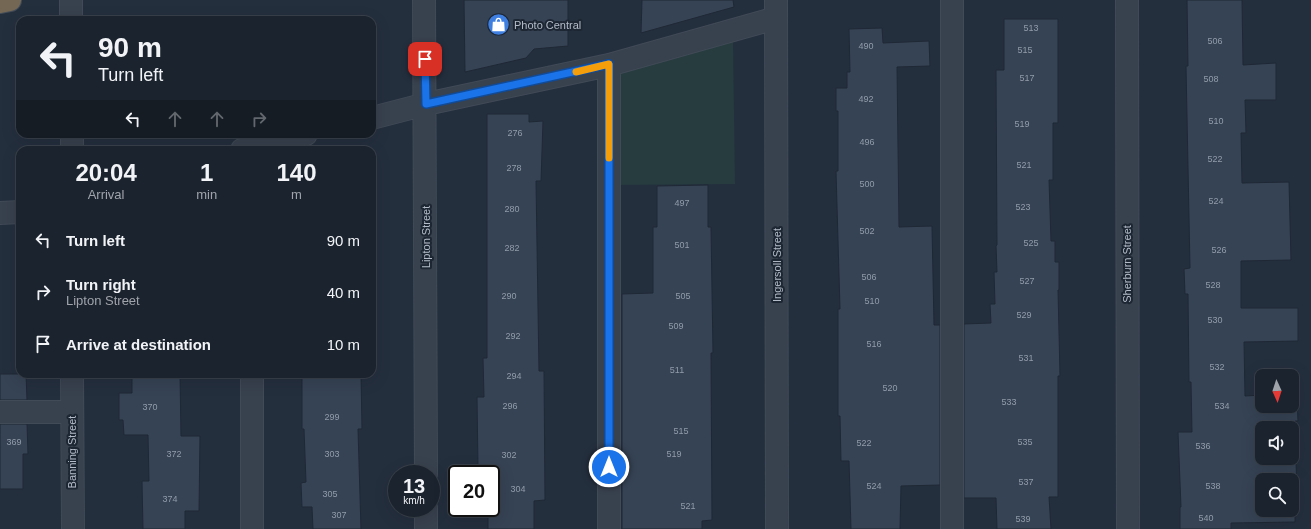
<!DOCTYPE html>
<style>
:root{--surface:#1b232e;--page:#242b36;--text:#f1f3f6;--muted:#a0a4aa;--line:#39404a}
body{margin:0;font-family:Arial,sans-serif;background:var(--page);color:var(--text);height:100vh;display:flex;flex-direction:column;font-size:15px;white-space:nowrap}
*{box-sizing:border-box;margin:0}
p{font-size:13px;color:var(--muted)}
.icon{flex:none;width:22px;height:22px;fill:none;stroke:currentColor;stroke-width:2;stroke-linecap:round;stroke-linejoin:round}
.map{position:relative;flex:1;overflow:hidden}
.sheet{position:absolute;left:16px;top:146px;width:360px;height:232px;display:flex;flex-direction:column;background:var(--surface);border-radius:12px;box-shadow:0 4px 16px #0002,0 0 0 1px var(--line)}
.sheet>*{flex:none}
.banner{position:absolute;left:16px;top:16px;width:360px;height:122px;border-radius:12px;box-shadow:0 4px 16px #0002,0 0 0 1px var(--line);background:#1b232e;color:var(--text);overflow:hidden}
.needle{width:26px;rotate:177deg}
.fabs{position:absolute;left:1255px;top:369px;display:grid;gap:8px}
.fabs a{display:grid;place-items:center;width:44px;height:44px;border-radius:8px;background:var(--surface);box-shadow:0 4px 16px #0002,0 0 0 1px var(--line);font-size:20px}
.speed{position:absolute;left:388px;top:465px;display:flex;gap:8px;font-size:20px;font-weight:700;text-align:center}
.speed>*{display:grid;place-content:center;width:52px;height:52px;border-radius:50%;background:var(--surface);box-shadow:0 4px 16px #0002,0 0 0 1px var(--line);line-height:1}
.speed small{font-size:10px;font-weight:400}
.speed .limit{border:2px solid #111;border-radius:6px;background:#fff;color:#111}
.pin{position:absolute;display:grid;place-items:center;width:34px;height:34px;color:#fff;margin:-17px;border-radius:8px;box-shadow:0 2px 6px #0006}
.me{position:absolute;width:44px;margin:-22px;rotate:0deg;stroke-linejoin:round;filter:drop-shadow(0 0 3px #0008)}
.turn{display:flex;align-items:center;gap:14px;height:84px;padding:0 16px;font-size:18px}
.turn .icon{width:52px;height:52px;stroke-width:2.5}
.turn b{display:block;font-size:28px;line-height:34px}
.lanes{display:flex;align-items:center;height:38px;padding:0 16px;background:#0003;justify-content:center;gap:20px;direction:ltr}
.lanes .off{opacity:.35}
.eta{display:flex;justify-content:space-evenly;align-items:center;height:68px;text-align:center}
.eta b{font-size:24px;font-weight:600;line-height:28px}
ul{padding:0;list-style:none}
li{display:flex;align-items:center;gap:12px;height:52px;padding:0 16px}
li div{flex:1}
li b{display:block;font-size:15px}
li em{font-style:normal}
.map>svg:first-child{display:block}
</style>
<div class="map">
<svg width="1311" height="529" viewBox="0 0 1311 529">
<rect width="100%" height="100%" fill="#242f3e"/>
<!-- green -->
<path fill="#263c3f" d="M733 42 735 184 613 185 612 73Z"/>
<!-- building -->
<path fill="#364354" stroke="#1f2835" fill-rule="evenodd" d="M464 0H568V46L534 49 526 58 465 72Z
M642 0H733L734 7 641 33Z
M1187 0H1242L1243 65 1276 63V100H1245L1246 133H1241L1242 183 1289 182 1291 260 1241 261V308H1298V341L1244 342 1245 396 1262 395V406H1292V395H1297L1298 421H1295L1297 499H1295V522L1231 523V529H1180V507H1181L1178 432H1192L1191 382H1189L1188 294H1185L1184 269 1190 268 1186 66H1188ZM1262 428H1292V458H1262ZM1262 480H1292V510H1262Z
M1004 19H1058V123H1053V180H1049L1051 241H1055V262H1059V290H1058L1060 376H1058V497H1049L1051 529H997L996 498H964V324L991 323 990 304H995L994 272H997L996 246 997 245 996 70H1004Z
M882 28 883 43 929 41 930 66 897 67 899 227 932 226 934 325H940V485L901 486 900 529H851L849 461H841L840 416H838V309H840L836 171H838V111H836V88H847V72H850L849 29Z
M487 114H529V122L543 121 541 181H536L539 371H544L545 500 534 501V529H488V508H491V474H487V468H478L477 397H484L483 358H487Z
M708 185V227H711L713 353H711L712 520 702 521V529H622V294L653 293V227H657V186Z
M0 374H26L27 400H0Z
M132 374H180L181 436H200L199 511H185V529H143L142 481H149L148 435H124L123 420H119V393H132Z
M302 374H361L362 429H358L361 529H313L312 507H302L301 483 306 482 304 429H302Z
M0 424H27L28 454H23V489H0Z"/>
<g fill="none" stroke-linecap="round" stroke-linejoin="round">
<defs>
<path id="minor" d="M424 0 426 474
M776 0 777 529
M952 0V529
M1127 0 1128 529
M71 20V0
M609 65V529
M372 118 426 104 609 65 776 18
M72 134V150
M242 150 306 134
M0 213 20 212
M72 374 73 529
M252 374V529
M0 412H72
M426 508V529"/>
<path id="highway" d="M0 2 10 0"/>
</defs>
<!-- minor casing -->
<use href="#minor" stroke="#414a57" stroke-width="24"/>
<!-- highway casing -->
<use href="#highway" stroke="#434c59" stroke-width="24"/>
<!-- minor -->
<use href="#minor" stroke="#38414e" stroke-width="22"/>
<!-- highway -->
<use href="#highway" stroke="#746855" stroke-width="22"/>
</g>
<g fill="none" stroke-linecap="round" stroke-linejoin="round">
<defs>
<path id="route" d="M425 59 426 104 609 64V467"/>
</defs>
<!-- route casing -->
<use href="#route" stroke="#114b97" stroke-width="10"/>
<!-- route -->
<use href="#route" stroke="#1a73e8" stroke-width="7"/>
<!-- slow -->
<path stroke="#f59e0b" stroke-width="7" d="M576 72 609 64V158"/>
</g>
<!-- icons -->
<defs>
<symbol id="shop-disc" viewBox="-11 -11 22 22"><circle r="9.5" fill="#3f7fe0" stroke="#1d2633"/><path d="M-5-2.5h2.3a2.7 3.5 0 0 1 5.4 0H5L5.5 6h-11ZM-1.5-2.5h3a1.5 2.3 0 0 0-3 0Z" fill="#fff"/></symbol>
</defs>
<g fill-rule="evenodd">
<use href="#shop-disc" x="486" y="12" width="25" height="25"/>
</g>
<g text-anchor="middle" stroke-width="4" stroke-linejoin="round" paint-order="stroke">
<!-- number labels -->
<g font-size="9" fill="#929caa">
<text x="1031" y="31">513</text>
<text x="1215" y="44">506</text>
<text x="866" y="49">490</text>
<text x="1025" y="53">515</text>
<text x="1027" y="81">517</text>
<text x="1211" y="82">508</text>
<text x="866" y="102">492</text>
<text x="1216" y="124">510</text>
<text x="1022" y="127">519</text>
<text x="515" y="136">276</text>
<text x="867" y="145">496</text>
<text x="1215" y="162">522</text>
<text x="1024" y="168">521</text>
<text x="514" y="171">278</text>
<text x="867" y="187">500</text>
<text x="1216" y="204">524</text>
<text x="682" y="206">497</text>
<text x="1023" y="210">523</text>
<text x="512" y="212">280</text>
<text x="867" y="234">502</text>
<text x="1031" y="246">525</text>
<text x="682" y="248">501</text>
<text x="512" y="251">282</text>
<text x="1219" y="253">526</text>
<text x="869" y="280">506</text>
<text x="1027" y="284">527</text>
<text x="1213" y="288">528</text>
<text x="509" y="299">290</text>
<text x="683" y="299">505</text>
<text x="872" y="304">510</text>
<text x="1024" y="318">529</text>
<text x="1215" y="323">530</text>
<text x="676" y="329">509</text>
<text x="513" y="339">292</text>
<text x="874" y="347">516</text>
<text x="1026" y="361">531</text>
<text x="1217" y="370">532</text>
<text x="677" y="373">511</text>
<text x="514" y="379">294</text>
<text x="890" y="391">520</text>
<text x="1009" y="405">533</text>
<text x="510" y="409">296</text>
<text x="1222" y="409">534</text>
<text x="150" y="410">370</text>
<text x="332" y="420">299</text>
<text x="681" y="434">515</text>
<text x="14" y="445">369</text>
<text x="1025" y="445">535</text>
<text x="864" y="446">522</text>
<text x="1203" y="449">536</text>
<text x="174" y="457">372</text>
<text x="332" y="457">303</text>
<text x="674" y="457">519</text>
<text x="509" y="458">302</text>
<text x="1026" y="485">537</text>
<text x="874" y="489">524</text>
<text x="1213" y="489">538</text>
<text x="518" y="492">304</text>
<text x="330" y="497">305</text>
<text x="170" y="502">374</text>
<text x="688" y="509">521</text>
<text x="339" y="518">307</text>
<text x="1206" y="521">540</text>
<text x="1023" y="522">539</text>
</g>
<!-- poi labels -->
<g font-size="11" fill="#b4bcc9" stroke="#1d2633" text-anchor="start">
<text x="514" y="29">Photo Central</text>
</g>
<!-- street labels -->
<g font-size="11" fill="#b4bcc9" stroke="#1d2633">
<text transform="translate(426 237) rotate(-90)" y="4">Lipton Street</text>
<text transform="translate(1127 264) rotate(-90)" y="4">Sherburn Street</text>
<text transform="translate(777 265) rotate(-90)" y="4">Ingersoll Street</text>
<text transform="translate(72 452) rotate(-90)" y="4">Banning Street</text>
</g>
</g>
</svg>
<div class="fabs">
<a><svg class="needle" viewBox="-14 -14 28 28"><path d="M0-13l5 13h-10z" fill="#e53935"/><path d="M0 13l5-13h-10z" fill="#a0a4aa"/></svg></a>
<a><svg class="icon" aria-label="sound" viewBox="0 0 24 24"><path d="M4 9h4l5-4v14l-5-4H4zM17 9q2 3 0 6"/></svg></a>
<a><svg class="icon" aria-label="search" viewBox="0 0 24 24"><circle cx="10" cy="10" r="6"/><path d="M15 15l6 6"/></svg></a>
</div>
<div class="speed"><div>13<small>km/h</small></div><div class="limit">20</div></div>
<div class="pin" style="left:425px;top:59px;background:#d93025"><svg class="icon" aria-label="arrive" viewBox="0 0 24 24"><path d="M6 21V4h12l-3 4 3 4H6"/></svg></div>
<svg class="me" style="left:609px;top:467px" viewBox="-20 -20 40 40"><circle r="17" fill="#1a73e8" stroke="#fff" stroke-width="3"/><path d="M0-11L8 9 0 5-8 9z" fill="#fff"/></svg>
<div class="banner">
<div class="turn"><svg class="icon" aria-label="left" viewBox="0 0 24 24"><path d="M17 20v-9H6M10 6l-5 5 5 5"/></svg><div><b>90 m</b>Turn left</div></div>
<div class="lanes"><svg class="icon" aria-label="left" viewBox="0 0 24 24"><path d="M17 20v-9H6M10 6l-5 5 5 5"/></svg><svg class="icon off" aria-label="ahead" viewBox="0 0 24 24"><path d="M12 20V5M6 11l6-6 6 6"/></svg><svg class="icon off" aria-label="ahead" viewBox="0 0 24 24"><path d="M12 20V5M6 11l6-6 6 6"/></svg><svg class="icon off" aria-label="right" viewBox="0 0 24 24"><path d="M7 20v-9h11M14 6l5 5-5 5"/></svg></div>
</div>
<section class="sheet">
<div class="eta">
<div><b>20:04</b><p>Arrival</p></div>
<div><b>1</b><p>min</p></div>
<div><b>140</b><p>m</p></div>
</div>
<ul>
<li><svg class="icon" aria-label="left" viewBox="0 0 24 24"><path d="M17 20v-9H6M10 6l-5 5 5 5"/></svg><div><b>Turn left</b></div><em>90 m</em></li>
<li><svg class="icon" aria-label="right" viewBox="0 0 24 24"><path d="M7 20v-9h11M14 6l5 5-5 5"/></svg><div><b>Turn right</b><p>Lipton Street</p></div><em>40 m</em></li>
<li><svg class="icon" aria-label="arrive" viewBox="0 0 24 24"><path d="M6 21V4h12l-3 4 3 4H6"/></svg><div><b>Arrive at destination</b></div><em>10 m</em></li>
</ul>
</section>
</div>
